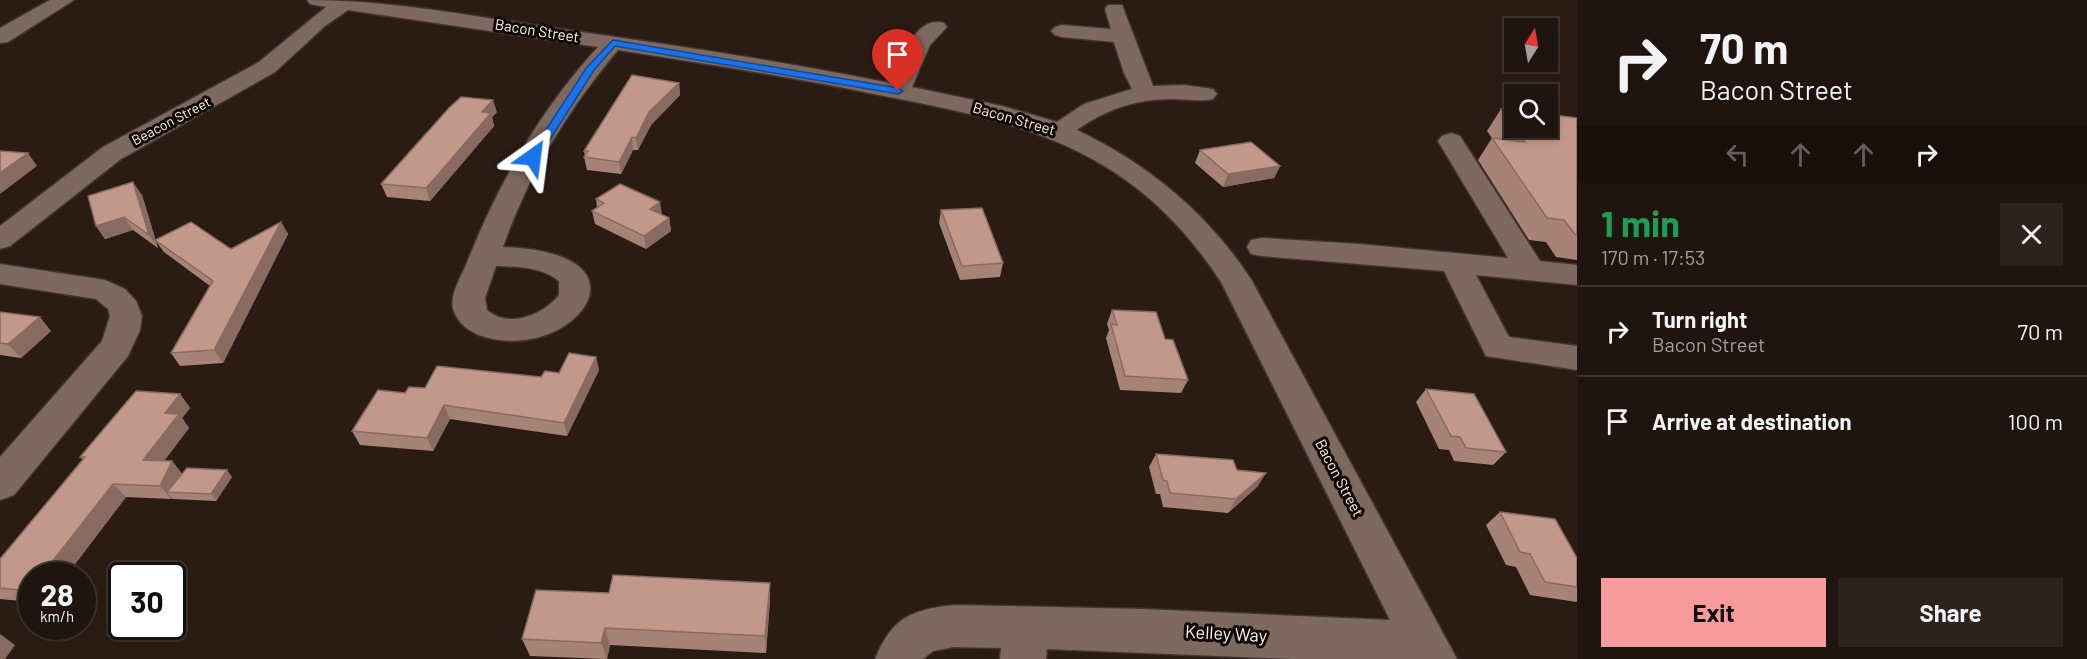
<!DOCTYPE html>
<meta charset="utf-8">
<style>
:root{--surface:#20150e;--page:#2d221c;--text:#f1f3f6;--muted:#a29f9e;--line:#3d342e;--accent:#f59b9b}
body{margin:0;font-family:Barlow,sans-serif;background:var(--page);color:var(--text);height:100vh;display:flex;flex-direction:column;font-size:22px;white-space:nowrap}
*{box-sizing:border-box;margin:0}
p{font-size:20px;color:var(--muted)}
.icon{flex:none;width:33px;height:33px;fill:none;stroke:currentColor;stroke-width:2;stroke-linecap:round;stroke-linejoin:round}
.map{position:relative;flex:1;overflow:hidden}
.drawer{display:flex;flex-direction:column;background:var(--surface);width:510px}
.drawer>*{flex:none}
.guide{background:#20150e;color:var(--text);overflow:hidden}
.needle{width:39px;rotate:11deg}
.fabs{position:absolute;left:1504px;top:18px;display:grid;gap:12px}
.fabs a{display:grid;place-items:center;width:54px;height:54px;border-radius:0px;background:var(--surface);box-shadow:0 3px 9px #0003,0 0 0 2px var(--line);font-size:30px}
.speed{position:absolute;left:18px;top:562px;display:flex;gap:12px;font-size:30px;font-weight:700;text-align:center}
.speed>*{display:grid;place-content:center;width:78px;height:78px;border-radius:50%;background:var(--surface);box-shadow:0 3px 9px #0003,0 0 0 2px var(--line);line-height:1}
.speed small{font-size:15px;font-weight:400}
.speed .limit{border:3px solid #111;border-radius:9px;background:#fff;color:#111}
.pin{position:absolute;display:grid;place-items:center;width:51px;height:51px;color:#fff;margin:-62px -26px;border-radius:50% 50% 50% 0;rotate:-45deg;box-shadow:0 0 6px #0007}
.pin .icon{rotate:45deg}
.me{position:absolute;width:66px;margin:-33px;rotate:31deg;stroke-linejoin:round;filter:drop-shadow(0 0 4px #0008)}
.turn{display:flex;align-items:center;gap:21px;height:126px;padding:0 24px;font-size:27px}
.turn .icon{width:78px;height:78px;stroke-width:2.5}
.turn b{display:block;font-size:42px;line-height:51px}
.lanes{display:flex;align-items:center;height:57px;padding:0 24px;background:#0003;justify-content:center;gap:30px;direction:ltr}
.lanes .off{opacity:.35}
.round{display:grid;place-items:center;flex:none;width:63px;height:63px;border-radius:0px;background:var(--page)}
.headline{display:flex;align-items:center;justify-content:space-between;height:102px;padding:0 24px}
h1{font-size:36px;font-weight:700;line-height:45px;color:#1e9e55}
.cta{display:flex;gap:12px;margin-top:auto;padding:12px 24px}
.cta a{flex:1;height:69px;border-radius:0px;background:var(--accent);color:#111;font-size:24px;font-weight:700;line-height:69px;text-align:center}
.cta a+a{background:var(--page);color:var(--text)}
ul{padding:0;list-style:none}
li{display:flex;align-items:center;gap:18px;height:90px;padding:0 24px;border-top:2px solid var(--line)}
li div{flex:1}
li b{display:block;font-size:22px}
li em{font-style:normal}
main{display:flex;flex:1;min-height:0}
.map>svg:first-child{display:block}
</style>
<main>
<div class="map">
<svg width="1577" height="659" viewBox="0 0 1577 659">
<rect width="100%" height="100%" fill="#2b1c13"/>
<g fill="none" stroke-linecap="round" stroke-linejoin="round">
<defs>
<path id="minor" d="M50 0H74L8 42 0 43V28Z
M307 0C387 0 466 15 546 27 661 43 776 60 890 83 900 62 914 15 944 23L947 27 930 45 912 87 1002 106 1057 122 1084 104 1132 89 1124 73 1114 42 1062 37 1055 35 1051 31 1055 27 1062 25 1111 29 1105 9 1108 5H1122L1153 86 1184 85 1213 89 1217 94 1213 99C1200 102 1185 99 1171 99 1136 99 1104 110 1077 130 1148 164 1209 214 1252 281L1457 659H1292L1047 649 1046 659H1000L1001 648 954 647 933 651 923 659H875C892 618 910 610 954 605L1142 609 1390 620 1221 282C1131 144 1020 122 869 93 786 76 702 63 618 50 569 108 528 175 503 247 661 252 573 363 485 337 471 333 457 324 453 308 450 294 461 277 466 265 497 186 540 110 598 47L348 10 325 26 275 72 121 159 10 246 0 249V226L103 147 259 62 326 7 310 4ZM496 266C519 267 540 266 559 281V295C543 315 509 329 487 310L485 298Z
M1451 133 1460 136 1540 261 1577 265V285L1476 275 1509 337 1577 346V370L1486 356 1444 271 1262 256 1251 254 1247 247 1251 240 1262 238 1359 244 1508 258 1438 141 1442 136Z
M0 264 105 280 125 289 136 301 142 316 140 330 128 356 14 495 0 500V457L102 341 110 316 108 309 96 299 0 284Z"/>
</defs>
<!-- minor casing -->
<use href="#minor" stroke="#423531" stroke-width="3"/>
<!-- minor -->
<use href="#minor" fill="#7d6960" fill-rule="evenodd"/>
</g>
<!-- wall -->
<path fill="#a78377" d="M679 83 680 95 651 125 638 150H633L621 174 587 170 584 157 585 156 584 151Z
M1501 109 1577 118V260L1556 257 1546 242 1529 240 1478 160 1492 138 1487 131Z
M497 112 492 117 494 126 430 201 387 197 381 184Z
M1200 150 1280 166 1274 178 1223 187 1195 163Z
M142 195 158 248 133 230 105 239 96 226Z
M596 199 669 218 671 231 646 249 595 224 592 211 597 207Z
M941 210 1003 263 1000 277 960 280 939 223Z
M281 222 288 234 223 363 180 366 171 353 210 286 164 252 155 240 231 249Z
M1112 310 1165 339 1188 380 1181 393 1120 390 1106 338 1109 330 1107 324Z
M0 312 51 331 21 358 0 355Z
M596 357 599 370 567 436 450 419 433 451 360 445 352 431 405 393 425 388 541 377 559 373Z
M1426 389 1506 452 1493 465 1454 461 1449 450 1439 449 1416 402Z
M180 394 190 408 182 418 189 428 164 461H172L182 474 232 477 216 501 173 499 172 498 171 499 126 497 66 576H32V602L0 599V559L83 460 80 457Z
M1156 454 1237 470 1258 486 1228 513 1163 507 1160 494H1156L1149 467Z
M1500 512 1577 558V602L1530 595 1516 567 1506 565 1486 525Z
M770 600 766 653 610 645 607 659 530 656 522 639Z"/>
<!-- shaded-wall -->
<path fill="#886a61" d="M679 83 680 95 651 125 638 150 636 138 649 112Z
M493 100 497 112 492 117 494 126 430 201 426 188 482 112Z
M632 137 633 150 621 174 619 162Z
M28 153 37 166 0 194V173Z
M1280 166 1274 178 1223 187 1228 174Z
M133 182 142 195 158 248 149 235Z
M660 202 662 215 650 209Z
M124 217 133 230 105 239 96 226Z
M669 218 671 231 646 249 644 236Z
M281 222 288 234 223 363 214 350Z
M40 317 51 331 21 358 8 344Z
M596 357 599 370 567 436 564 423Z
M180 394 190 408 182 418 189 428 154 474 143 460 165 413Z
M444 405 450 419 433 451 427 438Z
M172 461 183 475 167 492 172 498 171 499 160 486Z
M227 470 232 477 216 501 211 494Z
M1266 473 1258 486 1228 513 1236 499Z
M113 484 126 497 66 576H41Z
M770 583V600L766 653 765 636Z
M605 628 610 645 607 659 601 643Z
M0 634 15 645 5 659H0Z"/>
<!-- building -->
<path fill="#c2988a" stroke="#886a61" stroke-width="1.5" d="M632 75 679 83 649 112 636 138 632 137 619 162 584 157 588 151H584Z
M461 97 493 100 482 112 491 113 435 178 426 188 381 184 449 108Z
M1501 109 1515 111V128H1548V114L1577 118V235L1575 234 1564 220 1547 218 1492 138 1525 142Z
M1251 142 1280 166 1228 174 1200 150Z
M0 151 28 153 0 173Z
M133 182 149 235 124 217 96 226 88 196Z
M620 184 660 202 650 209 669 218 644 236 592 211 604 203 596 199Z
M982 208 1003 263 962 266 941 210Z
M191 222 231 249 281 222 214 350 171 353 213 281 155 240Z
M1112 310 1156 312 1165 339 1173 340 1188 380 1125 376 1111 324 1117 325Z
M0 312 40 317 8 344 0 343Z
M569 353 596 357 564 423 444 405 427 438 352 431 378 390 405 393 409 387 425 388 437 366 541 377 545 371 559 373Z
M1426 389 1474 394 1506 452 1466 448 1460 437 1451 436Z
M136 391 180 394 165 413 179 414 143 460 172 461 160 486 113 484 41 576H32V589L30 591 0 588V559L85 457H80Z
M1156 454 1233 460 1237 470 1266 473 1236 499 1170 493 1167 481 1163 480Z
M187 468 227 470 211 494 167 492Z
M1500 512 1555 519 1577 558V587L1545 582 1530 554 1520 552Z
M613 575 770 583 765 636 605 628 601 643 522 639 536 590 609 593Z"/>
<!-- route -->
<path fill="#1a73e8" stroke="#114b97" stroke-width="1.5" d="M613 40 898 88 903 91 898 94 615 46 594 70 537 160H529L528 157 587 67Z"/>
<g text-anchor="middle" stroke-width="6" stroke-linejoin="round" paint-order="stroke">
<!-- far-street labels -->
<g font-size="14" fill="#fef2ec" stroke="#0f0805">
<text transform="translate(171 121) rotate(-28)" y="5">Beacon Street</text>
</g>
<!-- street labels -->
<g font-size="15" fill="#fef2ec" stroke="#0f0805">
<text transform="translate(537 31) rotate(9)" y="5">Bacon Street</text>
<text transform="translate(1014 119) rotate(16)" y="5">Bacon Street</text>
<text transform="translate(1339 478) rotate(62)" y="5">Bacon Street</text>
</g>
<!-- near-street labels -->
<g font-size="18" fill="#fef2ec" stroke="#0f0805">
<text transform="translate(1226 634) rotate(3)" y="6">Kelley Way</text>
</g>
</g>
</svg>
<div class="fabs">
<a><svg class="needle" viewBox="-14 -14 28 28"><path d="M0-13l5 13h-10z" fill="#e53935"/><path d="M0 13l5-13h-10z" fill="#a29f9e"/></svg></a>
<a><svg class="icon" aria-label="search" viewBox="0 0 24 24"><circle cx="10" cy="10" r="6"/><path d="M15 15l6 6"/></svg></a>
</div>
<div class="speed"><div>28<small>km/h</small></div><div class="limit">30</div></div>
<div class="pin" style="left:898px;top:91px;background:#d93025"><svg class="icon" aria-label="arrive" viewBox="0 0 24 24"><path d="M6 21V4h12l-3 4 3 4H6"/></svg></div>
<svg class="me" style="left:533px;top:157px" viewBox="-20 -20 40 40"><path d="M0-17L14 15 0 8-14 15z" fill="#1a73e8" stroke="#fff" stroke-width="4"/></svg>
</div>
<section class="drawer">
<div class="guide">
<div class="turn"><svg class="icon" aria-label="right" viewBox="0 0 24 24"><path d="M7 20v-9h11M14 6l5 5-5 5"/></svg><div><b>70 m</b>Bacon Street</div></div>
<div class="lanes"><svg class="icon off" aria-label="left" viewBox="0 0 24 24"><path d="M17 20v-9H6M10 6l-5 5 5 5"/></svg><svg class="icon off" aria-label="ahead" viewBox="0 0 24 24"><path d="M12 20V5M6 11l6-6 6 6"/></svg><svg class="icon off" aria-label="ahead" viewBox="0 0 24 24"><path d="M12 20V5M6 11l6-6 6 6"/></svg><svg class="icon" aria-label="right" viewBox="0 0 24 24"><path d="M7 20v-9h11M14 6l5 5-5 5"/></svg></div>
</div>
<div class="headline"><div><h1>1 min</h1><p>170 m · 17:53</p></div><a class="round"><svg class="icon" aria-label="close" viewBox="0 0 24 24"><path d="M6 6l12 12M18 6L6 18"/></svg></a></div>
<ul>
<li><svg class="icon" aria-label="right" viewBox="0 0 24 24"><path d="M7 20v-9h11M14 6l5 5-5 5"/></svg><div><b>Turn right</b><p>Bacon Street</p></div><em>70 m</em></li>
<li><svg class="icon" aria-label="arrive" viewBox="0 0 24 24"><path d="M6 21V4h12l-3 4 3 4H6"/></svg><div><b>Arrive at destination</b></div><em>100 m</em></li>
</ul>
<div class="cta"><a>Exit</a><a>Share</a></div>
</section>
</main>
